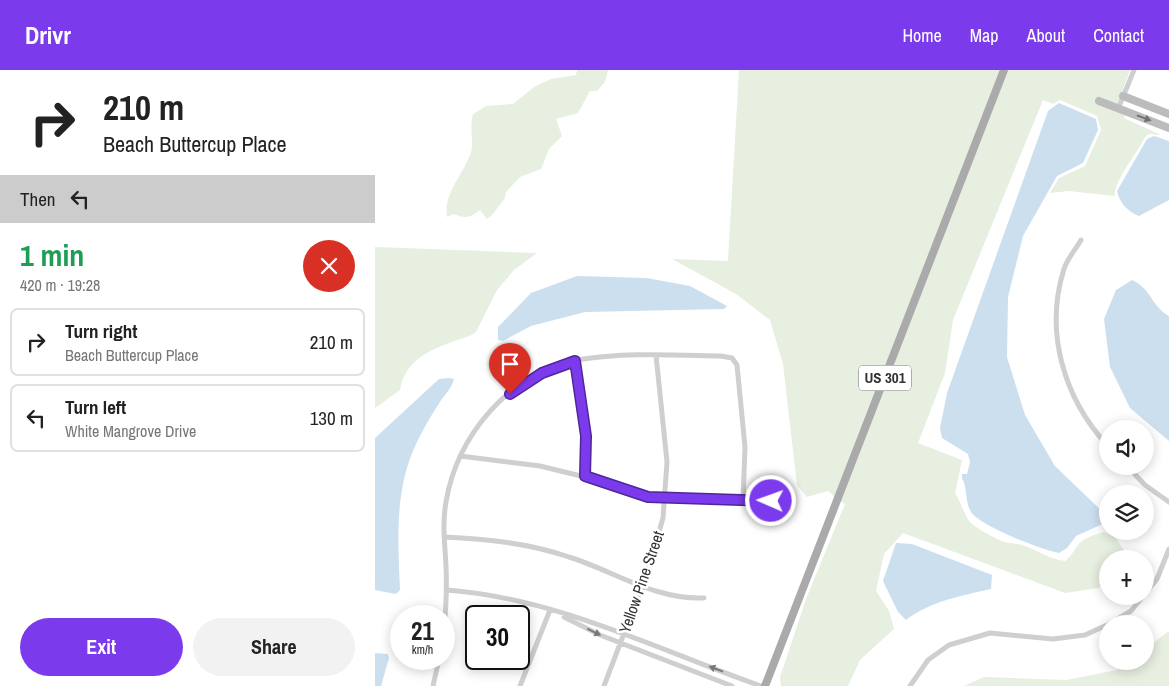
<!DOCTYPE html>
<meta charset="utf-8">
<style>
:root{--surface:#fff;--page:#f2f2f2;--text:#222;--muted:#767676;--line:#e0e0e0;--accent:#7c3aed}
body{margin:0;font-family:"Archivo Narrow",sans-serif;background:var(--page);color:var(--text);height:100vh;display:flex;flex-direction:column;font-size:19px;white-space:nowrap}
*{box-sizing:border-box;margin:0}
p{font-size:16px;color:var(--muted)}
.icon{flex:none;width:28px;height:28px;fill:none;stroke:currentColor;stroke-width:2;stroke-linecap:round;stroke-linejoin:round}
.map{position:relative;flex:1;overflow:hidden}
.side{display:flex;flex-direction:column;background:var(--surface);width:375px}
.side>*{flex:none}
.guide{background:#fff;color:var(--text);overflow:hidden}
.buttons{position:absolute;left:724px;top:350px;display:grid;gap:10px}
.buttons a{display:grid;place-items:center;width:55px;height:55px;border-radius:50%;background:var(--surface);box-shadow:0 2px 12px #0003;font-size:25px}
.speed{position:absolute;left:15px;top:535px;display:flex;gap:10px;font-size:25px;font-weight:700;text-align:center}
.speed>*{display:grid;place-content:center;width:65px;height:65px;border-radius:50%;background:var(--surface);box-shadow:0 2px 12px #0003;line-height:1}
.speed small{font-size:12px;font-weight:400}
.speed .limit{border:2px solid #111;border-radius:8px;background:#fff;color:#111}
.pin{position:absolute;display:grid;place-items:center;width:42px;height:42px;color:#fff;margin:-51px -21px;border-radius:50% 50% 50% 0;rotate:-45deg;box-shadow:0 0 5px #0007}
.pin .icon{rotate:45deg}
.me{position:absolute;width:55px;margin:-28px;rotate:272deg;stroke-linejoin:round;filter:drop-shadow(0 0 4px #0008)}
.turn{display:flex;align-items:center;gap:18px;height:105px;padding:0 20px;font-size:22px}
.turn .icon{width:65px;height:65px;stroke-width:2.5}
.turn b{display:block;font-size:35px;line-height:42px}
.then{display:flex;align-items:center;height:48px;padding:0 20px;background:#0003;gap:10px;font-size:19px}
.round{display:grid;place-items:center;flex:none;width:52px;height:52px;border-radius:26px;background:var(--page)}
.overview{display:flex;align-items:center;justify-content:space-between;height:85px;padding:0 20px}
h1{font-size:30px;font-weight:700;line-height:38px;color:#1e9e55}
.button{display:flex;gap:10px;margin-top:auto;padding:10px 20px}
.button a{flex:1;height:58px;border-radius:30px;background:var(--accent);color:#fff;font-size:20px;font-weight:700;line-height:58px;text-align:center}
.button a+a{background:var(--page);color:var(--text)}
ul{padding:0;list-style:none}
li{display:flex;align-items:center;gap:15px;height:68px;margin:0 10px 8px;padding:0 10px;border:2px solid var(--line);border-radius:8px}
li div{flex:1}
li b{display:block;font-size:19px}
li em{font-style:normal}
header{display:flex;align-items:center;gap:30px;box-sizing:border-box;height:70px;padding:0 25px;background:var(--accent);color:#fff}
header strong{font-size:24px}
nav{display:flex;gap:28px;margin-inline-start:auto;font-size:18px}
main{display:flex;flex:1;min-height:0}
.map>svg:first-child{display:block}
</style>
<header>
<strong>Drivr</strong>
<nav><a>Home</a><a>Map</a><a>About</a><a>Contact</a></nav>
</header>
<main>
<section class="side">
<div class="guide">
<div class="turn"><svg class="icon" aria-label="right" viewBox="0 0 24 24"><path d="M7 20v-9h11M14 6l5 5-5 5"/></svg><div><b>210 m</b>Beach Buttercup Place</div></div>
<div class="then">Then<svg class="icon" aria-label="left" viewBox="0 0 24 24"><path d="M17 20v-9H6M10 6l-5 5 5 5"/></svg></div>
</div>
<div class="overview"><div><h1>1 min</h1><p>420 m · 19:28</p></div><a class="round" style="background:#d93025;color:#fff"><svg class="icon" aria-label="close" viewBox="0 0 24 24"><path d="M6 6l12 12M18 6L6 18"/></svg></a></div>
<ul>
<li><svg class="icon" aria-label="right" viewBox="0 0 24 24"><path d="M7 20v-9h11M14 6l5 5-5 5"/></svg><div><b>Turn right</b><p>Beach Buttercup Place</p></div><em>210 m</em></li>
<li><svg class="icon" aria-label="left" viewBox="0 0 24 24"><path d="M17 20v-9H6M10 6l-5 5 5 5"/></svg><div><b>Turn left</b><p>White Mangrove Drive</p></div><em>130 m</em></li>
</ul>
<div class="button"><a>Exit</a><a>Share</a></div>
</section>
<div class="map">
<svg width="794" height="616" viewBox="0 0 794 616">
<rect width="100%" height="100%" fill="#fff"/>
<!-- green -->
<path fill="#e7efe0" d="M202 0H233L230 12 222 21H215L203 43 181 49 187 66 174 79 166 99 145 107 131 122 130 128 117 145 112 149 105 140C95 148 91 149 79 144L72 147C68 123 89 104 96 82 99 72 94 58 98 44L111 36 138 34 159 17 176 9 201 5Z
M364 0H626L460 427 453 421 432 427 422 415 408 294 395 250 361 224 297 189 353 191Z
M632 0H755L742 35 723 27 720 33 750 45 749 48 786 65 774 64 770 67C763 82 738 112 740 126L694 121 675 123 684 108 710 96 726 60 722 46 685 30 678 34 668 30 578 250 570 303 543 373 587 390 580 423C586 432 588 442 594 451 599 457 619 468 627 471 634 474 643 473 650 476 664 481 674 489 690 491 697 486 698 481 703 475 709 467 720 465 729 462L740 467 749 480 745 489H732V507L724 518 690 523 528 463 509 484 501 521 514 541 519 559 485 590 473 616H406L405 607 431 529 470 434 465 431Z
M0 177 162 183 139 200 122 220 101 262 97 265C66 276 31 284 25 320L0 338Z
M794 561V616H589L609 607 691 610 742 600 754 591H770V579Z"/>
<!-- water -->
<path fill="#ccdfef" d="M684 33 721 49 723 60 708 93 682 106 648 166 633 227 632 287 650 345 680 396 732 446V452L701 466 692 478 684 483C668 481 604 455 596 442 590 432 592 414 587 409V404H592L595 392 593 384 567 368 565 358 572 323 673 41Z
M779 66 794 71V130L764 146C753 142 744 132 742 121L772 69Z
M202 206 272 208 315 216 352 236 349 239 210 242 156 256 128 271 123 270V257L156 223Z
M757 210C777 219 775 235 794 246V371L755 338 735 297 729 249 741 220Z
M74 308 79 309C76 320 68 326 63 335 55 347 48 360 42 372 19 419 23 470 25 520L21 524 0 520V368L64 309Z
M521 473 537 474 617 505 616 519C585 526 556 531 531 550L523 542 508 511Z
M0 583 13 584 14 588 6 616H0Z"/>
<g fill="none" stroke-linecap="round" stroke-linejoin="round">
<!-- street -->
<path stroke="#cfcfcf" stroke-width="5" d="M743 39 759 0
M706 170C701 179 692 189 689 199 669 262 689 328 732 375
M200 291 211 366 210 407
M85 386 165 396 210 407 273 427 410 431
M752 396 770 415 794 432
M69 467C112 469 153 473 194 487 239 501 280 530 329 528
M72 520C182 528 283 580 386 616
M770 523 782 509 794 479
M189 547 225 565 357 616
M734 554 756 541 768 526
M69 561C71 539 72 518 71 496 70 475 67 454 71 432 82 366 134 303 202 290 249 282 298 285 346 286L357 288 362 295 370 377 368 430
M58 616 64 589
M145 616 175 540
M229 616 272 503 288 448 292 392 281 285
M535 616 553 590 574 575 615 563 678 569 710 565 732 555"/>
<!-- secondary -->
<path stroke="#bcbcbc" stroke-width="8" d="M748 26 794 44
M724 31 794 58"/>
<!-- primary -->
<path stroke="#aaa" stroke-width="8" d="M390 616 629 0"/>
</g>
<!-- one-way arrows -->
<defs><path id="oneway-solid" d="M-6-.8H1V-3.2L6.5 0L1 3.2V.8H-6Z" transform="scale(1.25)"/></defs>
<use fill="#707070" href="#oneway-solid" transform="translate(769 48) rotate(20)"/>
<g fill="#797979">
<use href="#oneway-solid" transform="translate(219 562) rotate(26)"/>
<use href="#oneway-solid" transform="translate(341 599) rotate(-159)"/>
</g>
<g fill="none" stroke-linecap="round" stroke-linejoin="round">
<defs>
<path id="route" d="M135 324 167 303 200 291 211 366 210 406 273 427 396 431"/>
</defs>
<!-- route casing -->
<use href="#route" stroke="#51269a" stroke-width="12"/>
<!-- route -->
<use href="#route" stroke="#7c3aed" stroke-width="9"/>
</g>
<g text-anchor="middle" stroke-width="5" stroke-linejoin="round" paint-order="stroke">
<!-- shield labels -->
<rect fill="#fff" stroke="#707070" stroke-width="1" x="484" y="295.5" width="52" height="25" rx="4"/>
<g font-size="15" font-weight="bold" fill="#323232">
<text x="510" y="313">US 301</text>
</g>
<!-- street labels -->
<g font-size="16" fill="#323232" stroke="#fff">
<text transform="translate(266 512) rotate(-71)" y="6">Yellow Pine Street</text>
</g>
</g>
</svg>
<div class="buttons">
<a><svg class="icon" aria-label="sound" viewBox="0 0 24 24"><path d="M4 9h4l5-4v14l-5-4H4zM17 9q2 3 0 6"/></svg></a>
<a><svg class="icon" aria-label="layers" viewBox="0 0 24 24"><path d="M12 4l9 5-9 5-9-5zM3 14l9 5 9-5"/></svg></a>
<a>+</a>
<a>−</a>
</div>
<div class="speed"><div>21<small>km/h</small></div><div class="limit">30</div></div>
<div class="pin" style="left:135px;top:324px;background:#d93025"><svg class="icon" aria-label="arrive" viewBox="0 0 24 24"><path d="M6 21V4h12l-3 4 3 4H6"/></svg></div>
<svg class="me" style="left:396px;top:431px" viewBox="-20 -20 40 40"><circle r="17" fill="#7c3aed" stroke="#fff" stroke-width="3"/><path d="M0-11L8 9 0 5-8 9z" fill="#fff"/></svg>
</div>
</main>
